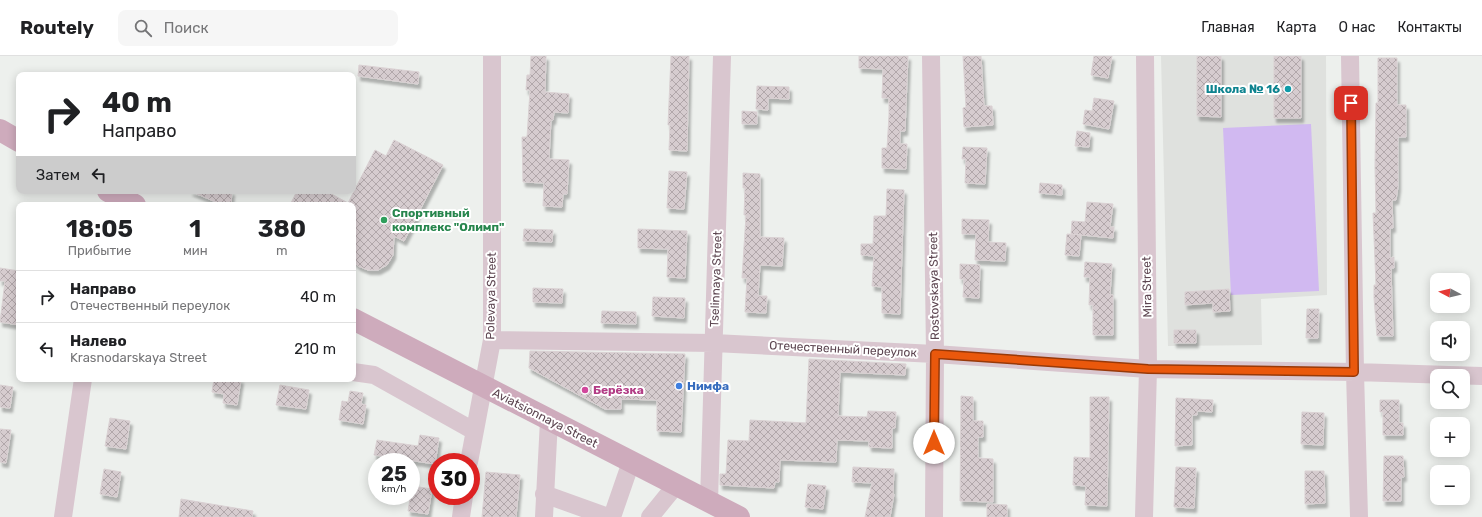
<!DOCTYPE html>
<html lang="ru">
<meta charset="utf-8">
<style>
:root{--surface:#fff;--page:#f6f6f6;--text:#202124;--muted:#757577;--line:#e0e0e0}
body{margin:0;font-family:Rubik,sans-serif;background:var(--page);color:var(--text);height:100vh;display:flex;flex-direction:column;font-size:15px;white-space:nowrap}
*{box-sizing:border-box;margin:0}
p{font-size:13px;color:var(--muted)}
.icon{flex:none;width:22px;height:22px;fill:none;stroke:currentColor;stroke-width:2;stroke-linecap:round;stroke-linejoin:round}
.map{position:relative;flex:1;overflow:hidden}
.side{position:absolute;left:16px;top:146px;width:340px;height:180px;display:flex;flex-direction:column;background:var(--surface);border-radius:8px;box-shadow:0 2px 10px #0003}
.side>*{flex:none}
.top-card{position:absolute;left:16px;top:16px;width:340px;height:122px;border-radius:8px;box-shadow:0 2px 10px #0003;background:#fff;color:var(--text);overflow:hidden}
.needle{width:26px;rotate:277deg}
.buttons{position:absolute;left:1430px;top:217px;display:grid;gap:8px}
.buttons a{display:grid;place-items:center;width:40px;height:40px;border-radius:8px;background:var(--surface);box-shadow:0 2px 10px #0003;font-size:20px}
.speed{position:absolute;left:368px;top:397px;display:flex;gap:8px;font-size:20px;font-weight:700;text-align:center}
.speed>*{display:grid;place-content:center;width:52px;height:52px;border-radius:50%;background:var(--surface);box-shadow:0 2px 10px #0003;line-height:1}
.speed small{font-size:10px;font-weight:400}
.speed .limit{border:6px solid #d22;background:#fff;color:#111}
.pin{position:absolute;display:grid;place-items:center;width:34px;height:34px;color:#fff;margin:-17px;border-radius:8px;box-shadow:0 2px 6px #0006}
.me{position:absolute;width:44px;margin:-22px;rotate:0deg;stroke-linejoin:round;filter:drop-shadow(0 0 3px #0008)}
.turn{display:flex;align-items:center;gap:14px;height:84px;padding:0 20px;font-size:18px}
.turn .icon{width:52px;height:52px;stroke-width:2.5}
.turn b{display:block;font-size:28px;line-height:34px}
.then{display:flex;align-items:center;height:38px;padding:0 20px;background:#0003;gap:8px;font-size:15px}
.eta{display:flex;justify-content:space-evenly;align-items:center;height:68px;text-align:center}
.eta b{font-size:24px;font-weight:700;line-height:28px}
ul{padding:0;list-style:none}
li{display:flex;align-items:center;gap:12px;height:52px;padding:0 20px;border-top:1px solid var(--line)}
li div{flex:1}
li b{display:block;font-size:15px}
li em{font-style:normal}
header{display:flex;align-items:center;gap:24px;box-sizing:border-box;height:56px;padding:0 20px;background:var(--surface);border-bottom:1px solid var(--line)}
header strong{font-size:19px}
nav{display:flex;gap:22px;margin-inline-start:auto;font-size:14px}
.search{width:280px;height:36px;background:var(--page);display:flex;align-items:center;gap:10px;box-sizing:border-box;padding:0 14px;border-radius:8px;color:var(--muted);font-size:15px}
.map>svg:first-child{display:block}
</style>
<header>
<strong>Routely</strong>
<div class="search"><svg class="icon" aria-label="search" viewBox="0 0 24 24"><circle cx="10" cy="10" r="6"/><path d="M15 15l6 6"/></svg>Поиск</div>
<nav><a>Главная</a><a>Карта</a><a>О нас</a><a>Контакты</a></nav>
</header>
<div class="map">
<svg width="1482" height="461" viewBox="0 0 1482 461">
<defs>
<pattern id="building-cross-hatch" width="8" height="8" patternUnits="userSpaceOnUse"><rect width="8" height="8" fill="#d6cccf"/><path d="M0 0l8 8M0 8l8-8" fill="none" stroke="#b1a7aa"/></pattern>
<filter id="shadow"><feDropShadow dx="2.5" dy="4.5" stdDeviation="1" flood-color="#0004"/></filter>
</defs>
<rect width="100%" height="100%" fill="#edf0ed"/>
<!-- education -->
<path fill="#dfe1de" d="M1161 0H1326L1327 239 1261 243 1262 289 1168 290Z"/>
<!-- garden -->
<path fill="#d1b9f1" d="M1311 68 1319 235 1231 239 1223 72Z"/>
<!-- building -->
<path fill="url(#building-cross-hatch)" stroke="#dad1d3" filter="url(#shadow)" d="M531 0H546L545 36 569 38 568 57 554 56 553 64H551L549 103 569 104 567 138H563L562 151 543 150 544 127 523 126 522 81H527L530 34H526L527 19H530Z
M671 0H689L687 95 669 94 670 69H668Z
M859 0H908L905 75H900V88H907L906 113 882 112V92H887L889 59V42H882L883 13 859 12Z
M963 0H981L984 50H992L993 69 964 71 963 52 966 51Z
M1094 0H1112L1108 22 1091 19Z
M1197 0H1221V61L1197 60Z
M1274 0H1301V62H1274Z
M1378 2H1397V49H1406V81H1398V131L1396 144H1392L1393 172H1390V202L1394 201V212H1391L1393 280H1377L1374 242V229H1376L1373 157H1376L1375 111 1376 47H1378Z
M359 9 419 16 418 28 358 20Z
M757 30 789 31V43L768 42V54L756 53Z
M1094 42 1114 45 1109 73 1083 68 1085 54 1092 55Z
M742 55 757 56V68H742Z
M1077 75 1090 77 1089 91 1075 90Z
M394 84 443 109 404 185 394 180 393 199 387 209 378 214H368L358 210 353 205V149H290L297 135H326L348 147 375 94 386 100Z
M963 91 987 92 985 128 965 127 966 103H962Z
M669 115 687 116 684 153 667 152Z
M743 117 760 118V181L784 182 782 210 760 209 758 240H767L766 257 745 256 747 222H742L746 159H744L745 132H743Z
M1040 127 1062 129V139L1039 137Z
M887 133 904 134 900 258 882 257V231L872 230 874 200 861 199V188H873L874 160H886Z
M190 135H232L231 149H223Z
M1087 146 1113 148 1110 171H1114L1113 182 1071 178 1072 165 1085 166Z
M962 163 989 164 988 186 1006 187 1005 205 975 204 976 178H962Z
M524 173 553 174 552 186 523 185Z
M638 173 687 175 685 222 667 221 668 193 638 192Z
M1067 178 1081 179 1079 200 1065 199Z
M1085 206 1112 208 1110 239H1113V279H1093V249H1089L1090 221H1084Z
M960 208 980 209 979 242 963 241 964 223H960Z
M0 212 19 215V269L0 266 5 225H0Z
M533 232 563 233 562 247 533 246Z
M1229 233 1230 255 1213 256V247L1185 249V236Z
M653 241 685 242 684 262 652 260Z
M1307 253H1319L1318 282H1306Z
M602 255 636 256V268L601 267Z
M1174 274H1196V287H1174Z
M530 295 685 298 681 376 657 375V344L621 343V353H605L529 312Z
M809 303 906 308 905 319 840 316 838 360 867 361 868 355 896 356 895 372H892V392L869 391V385L837 384 836 406 780 404 779 426H775L774 432 720 429V418H726L728 384 749 385 750 364 806 367Z
M214 323H241L237 349 223 347 224 338 212 336Z
M0 329 13 331 10 352 0 351Z
M280 329 309 334 306 353 276 349Z
M350 335 363 337 361 348 366 349 363 368 339 364 342 345 348 346Z
M961 340 973 341V365H983V381H978V402L993 403V446L960 445Z
M1090 341H1109L1107 450 1085 449 1086 430 1073 429 1074 401 1090 402Z
M1176 342 1213 344 1212 356 1197 355V359H1192V389L1175 390Z
M1380 344H1399V367H1403V379H1383V356H1380Z
M1302 356 1324 357 1323 389 1301 388Z
M110 362 130 365 126 393 105 390Z
M0 373 11 374 6 407 0 406Z
M420 379 439 382 435 408 374 399 377 384 418 390Z
M1384 400H1403L1404 421H1401V445H1383Z
M853 411 894 413 893 438H894L890 461H865L872 427 852 426Z
M1176 411 1196 412 1194 452 1174 451Z
M104 413 121 416 117 441 100 438Z
M1305 415H1324L1325 447 1305 448Z
M486 416 520 419 516 461H482Z
M808 428 826 430 823 453 805 451Z
M412 430 432 433 428 458 408 455Z
M181 443 253 455 252 461H179Z
M987 448 1007 449V461H987Z"/>
<g fill="none" stroke-linecap="round" stroke-linejoin="round">
<!-- minor -->
<path stroke="#d9c6cf" stroke-width="18" d="M931 0 935 298 934 461
M1350 0 1355 316 1359 461
M492 284 714 287 935 298 1148 313 1355 316 1482 320
M353 316 374 319 474 375
M469 406 492 284V0
M544 438 608 461
M709 446 722 0
M63 461 83 323
M461 461 464 440
M544 461 549 364
M612 461 631 406
M650 461 676 429
M1144 461 1148 313 1145 0"/>
<!-- major -->
<path stroke="#ceabbc" stroke-width="22" d="M0 74 19 85
M108 135 135 149
M353 263 739 461"/>
</g>
<g fill="none" stroke-linecap="round" stroke-linejoin="round">
<defs>
<path id="route" d="M934 387 935 298 1148 313 1354 316 1351 47"/>
</defs>
<!-- route casing -->
<use href="#route" stroke="#983908" stroke-width="10"/>
<!-- route -->
<use href="#route" stroke="#ea580c" stroke-width="7"/>
</g>
<!-- markers -->
<circle fill="#0f9aa8" stroke="#fff" stroke-width="1.5" cx="1288" cy="33" r="4"/>
<circle fill="#2e9e5b" stroke="#fff" stroke-width="1.5" cx="384" cy="164" r="4"/>
<circle fill="#3f7fe0" stroke="#fff" stroke-width="1.5" cx="679" cy="330" r="4"/>
<circle fill="#d1479c" stroke="#fff" stroke-width="1.5" cx="585" cy="334" r="4"/>
<g text-anchor="middle" stroke-width="4" stroke-linejoin="round" paint-order="stroke">
<!-- culture labels -->
<g font-size="12" font-weight="bold" fill="#0d838f" stroke="#fff" text-anchor="end">
<text x="1280" y="37">Школа № 16</text>
</g>
<!-- leisure labels -->
<g font-size="12" font-weight="bold" fill="#27864d" stroke="#fff" text-anchor="start">
<text x="392" y="161">Спортивный<tspan x="392" dy="14">комплекс "Олимп"</tspan></text>
</g>
<!-- street labels -->
<g font-size="12" fill="#5c4550" stroke="#fff">
<text transform="translate(716 223) rotate(-88)" y="4">Tselinnaya Street</text>
<text transform="translate(934 230) rotate(-91)" y="4">Rostovskaya Street</text>
<text transform="translate(1147 231) rotate(-91)" y="4">Mira Street</text>
<text transform="translate(491 240) rotate(-89)" y="4">Polevaya Street</text>
<text transform="translate(843 293) rotate(3)" y="4">Отечественный переулок</text>
<text transform="translate(545 362) rotate(27)" y="4">Aviatsionnaya Street</text>
</g>
<!-- shop labels -->
<g font-size="12" font-weight="bold" fill="#366cbe" stroke="#fff" text-anchor="start">
<text x="687" y="334">Нимфа</text>
</g>
<!-- hotel labels -->
<g font-size="12" font-weight="bold" fill="#b23c85" stroke="#fff" text-anchor="start">
<text x="593" y="338">Берёзка</text>
</g>
</g>
</svg>
<div class="buttons">
<a><svg class="needle" viewBox="-14 -14 28 28"><path d="M0-13l5 13h-10z" fill="#e53935"/><path d="M0 13l5-13h-10z" fill="#757577"/></svg></a>
<a><svg class="icon" aria-label="sound" viewBox="0 0 24 24"><path d="M4 9h4l5-4v14l-5-4H4zM17 9q2 3 0 6"/></svg></a>
<a><svg class="icon" aria-label="search" viewBox="0 0 24 24"><circle cx="10" cy="10" r="6"/><path d="M15 15l6 6"/></svg></a>
<a>+</a>
<a>−</a>
</div>
<div class="speed"><div>25<small>km/h</small></div><div class="limit">30</div></div>
<div class="pin" style="left:1351px;top:47px;background:#d93025"><svg class="icon" aria-label="arrive" viewBox="0 0 24 24"><path d="M6 21V4h12l-3 4 3 4H6"/></svg></div>
<svg class="me" style="left:934px;top:387px" viewBox="-20 -20 40 40"><circle r="19" fill="#fff"/><path d="M0-13L10 11 0 6-10 11z" fill="#ea580c"/></svg>
<div class="top-card">
<div class="turn"><svg class="icon" aria-label="right" viewBox="0 0 24 24"><path d="M7 20v-9h11M14 6l5 5-5 5"/></svg><div><b>40 m</b>Направо</div></div>
<div class="then">Затем<svg class="icon" aria-label="left" viewBox="0 0 24 24"><path d="M17 20v-9H6M10 6l-5 5 5 5"/></svg></div>
</div>
<section class="side">
<div class="eta">
<div><b>18:05</b><p>Прибытие</p></div>
<div><b>1</b><p>мин</p></div>
<div><b>380</b><p>m</p></div>
</div>
<ul>
<li><svg class="icon" aria-label="right" viewBox="0 0 24 24"><path d="M7 20v-9h11M14 6l5 5-5 5"/></svg><div><b>Направо</b><p>Отечественный переулок</p></div><em>40 m</em></li>
<li><svg class="icon" aria-label="left" viewBox="0 0 24 24"><path d="M17 20v-9H6M10 6l-5 5 5 5"/></svg><div><b>Налево</b><p>Krasnodarskaya Street</p></div><em>210 m</em></li>
</ul>
</section>
</div>
